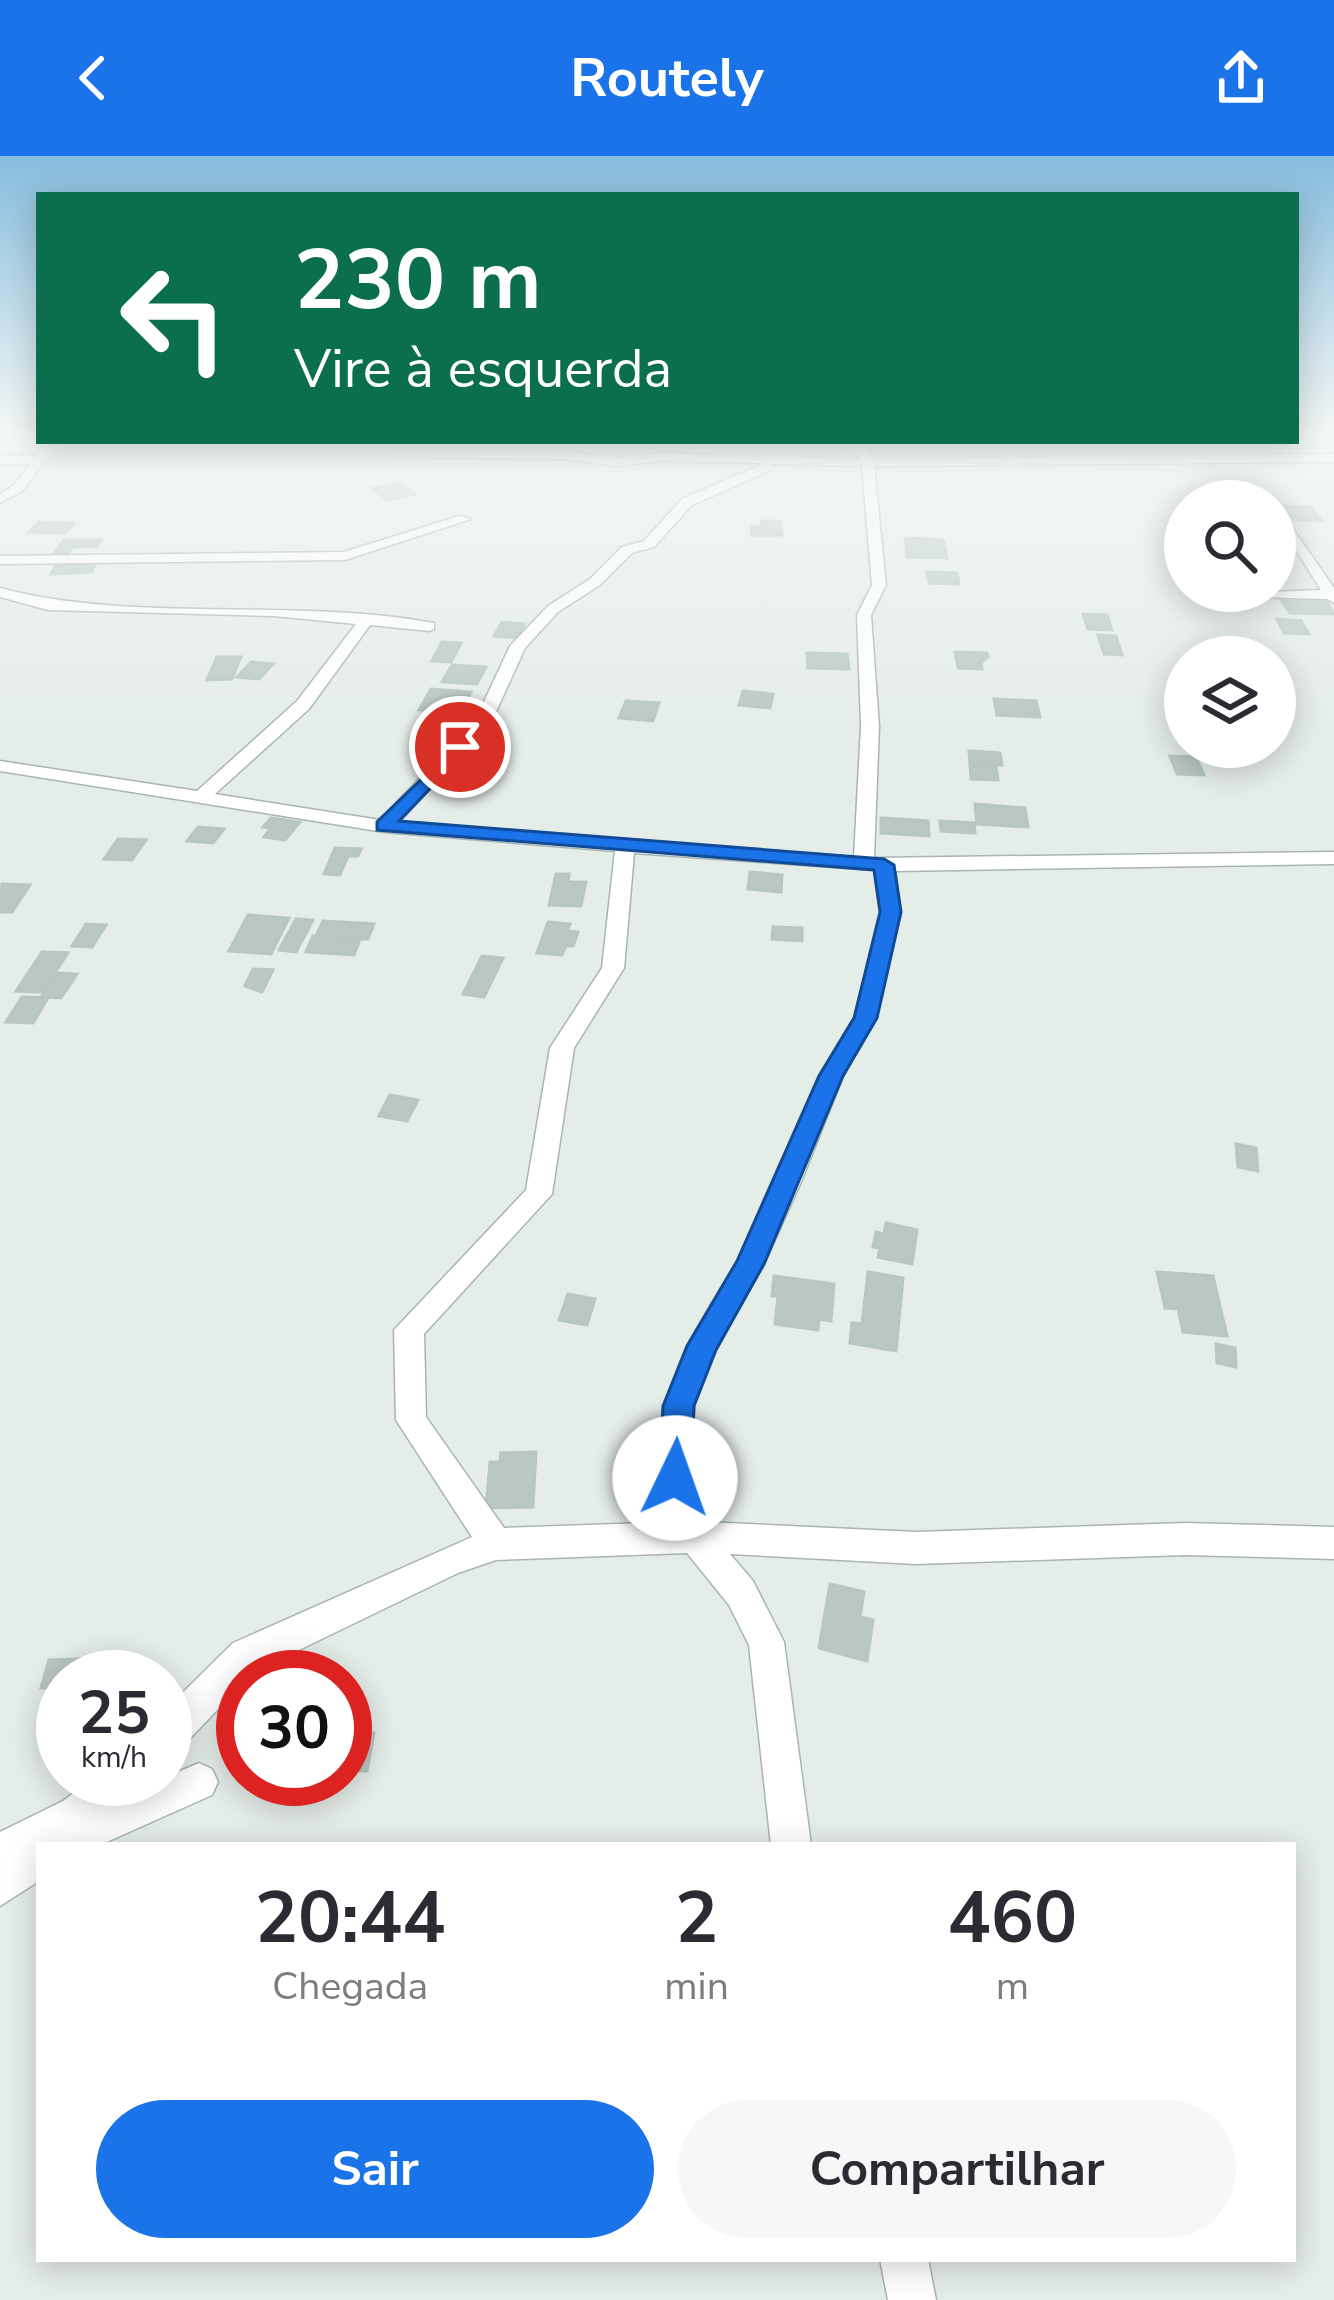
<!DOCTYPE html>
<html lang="pt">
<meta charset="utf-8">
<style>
:root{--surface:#fff;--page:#f7f7f7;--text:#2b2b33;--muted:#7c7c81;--accent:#1a73e8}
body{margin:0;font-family:"Nunito Sans",sans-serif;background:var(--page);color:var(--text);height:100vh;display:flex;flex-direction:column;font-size:45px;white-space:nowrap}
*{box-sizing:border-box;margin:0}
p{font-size:39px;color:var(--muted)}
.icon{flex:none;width:66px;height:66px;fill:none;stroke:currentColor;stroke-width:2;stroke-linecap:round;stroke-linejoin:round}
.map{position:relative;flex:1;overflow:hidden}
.details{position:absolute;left:36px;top:1686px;width:1260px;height:420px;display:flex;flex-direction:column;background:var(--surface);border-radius:0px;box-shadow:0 6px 30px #0003}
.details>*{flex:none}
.hud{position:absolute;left:36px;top:36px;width:1263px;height:252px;border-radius:0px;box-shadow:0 6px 30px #0003;background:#0b6e4f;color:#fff;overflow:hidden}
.tools{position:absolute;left:1164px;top:324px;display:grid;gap:24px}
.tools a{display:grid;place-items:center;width:132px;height:132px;border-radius:50%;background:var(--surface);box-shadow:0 6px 30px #0003;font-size:60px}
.speed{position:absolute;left:36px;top:1494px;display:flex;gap:24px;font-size:60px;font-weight:700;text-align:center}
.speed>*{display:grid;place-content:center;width:156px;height:156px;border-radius:50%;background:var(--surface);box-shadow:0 6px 30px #0003;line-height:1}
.speed small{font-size:30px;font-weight:400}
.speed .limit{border:18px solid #d22;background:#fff;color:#111}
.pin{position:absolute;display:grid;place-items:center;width:102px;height:102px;color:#fff;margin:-51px;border:6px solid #fff;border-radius:50%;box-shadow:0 3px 12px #0007}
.me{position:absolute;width:132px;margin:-66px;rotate:3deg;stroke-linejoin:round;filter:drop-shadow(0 0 9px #0008)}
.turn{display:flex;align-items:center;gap:42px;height:252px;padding:0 60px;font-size:54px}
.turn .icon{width:156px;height:156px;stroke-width:2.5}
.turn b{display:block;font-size:84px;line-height:102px}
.eta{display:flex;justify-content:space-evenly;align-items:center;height:204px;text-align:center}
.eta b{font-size:72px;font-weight:700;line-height:84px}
.primary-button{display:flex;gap:24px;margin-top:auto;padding:24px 60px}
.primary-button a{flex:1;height:138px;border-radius:72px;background:var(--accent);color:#fff;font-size:48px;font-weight:700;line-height:138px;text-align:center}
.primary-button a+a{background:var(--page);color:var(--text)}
header{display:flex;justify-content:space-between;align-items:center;height:156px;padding:0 60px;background:var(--accent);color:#fff;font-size:54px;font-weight:700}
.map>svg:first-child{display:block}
</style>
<header><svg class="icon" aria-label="back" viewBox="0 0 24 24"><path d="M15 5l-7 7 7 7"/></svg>Routely<svg class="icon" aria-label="share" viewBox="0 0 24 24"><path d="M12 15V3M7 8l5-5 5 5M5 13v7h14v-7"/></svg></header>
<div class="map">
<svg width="1334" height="2144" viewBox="0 0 1334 2144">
<rect width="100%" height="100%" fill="#e5ede9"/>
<!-- building -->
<path fill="#bac8c2" stroke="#b7c7c0" stroke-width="3" d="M398 327 415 338 388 344 371 332Z
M1284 350 1312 351 1322 365 1294 364Z
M761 365H780L782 379H752L751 371H761Z
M39 366 74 367 65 377 29 376Z
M905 382 943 384 947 402 907 401Z
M64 384H101L97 390 73 391 66 400H52Z
M96 407 92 416 51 418 56 409Z
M927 416 957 417 959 428 929 427Z
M1281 444 1326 445 1334 458 1290 457Z
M1083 458 1107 459 1112 474 1088 473Z
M1277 463 1301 465 1309 478 1284 477Z
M502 466 525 468 517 482 494 480Z
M1098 479 1116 480 1122 499 1104 498Z
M442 486 461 487 451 506 432 505Z
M955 496 987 497 988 501 981 507 982 513 958 512Z
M807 497 847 498 849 513 808 512Z
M217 501H241L232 523 207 524Z
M251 506 273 508 259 523 237 521Z
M452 509 486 511 477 528 442 526Z
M431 533 471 536 460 557 419 554Z
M743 535 773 538 770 552 739 549Z
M994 543 1036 545 1040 561 997 559Z
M626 545 659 547 653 565 619 562Z
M969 595 1000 597 1002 609 970 607Z
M1170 600 1196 601 1204 619 1177 618Z
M970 609 996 611 998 624 971 623Z
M975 648 1025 652 1028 671 977 668Z
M271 662 300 666 285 684 264 681 271 672 263 671Z
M881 662 928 665 929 680 881 677Z
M940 665 974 667 975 677 941 675Z
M198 671 224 673 213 687 187 685Z
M118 683 146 684 132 704 104 703Z
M335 692 361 693 358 700H348L340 719 324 718Z
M750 716 782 719 781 736 748 733Z
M556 718H569L568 726H586L581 750 549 749Z
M2 728 30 729 12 756H0Z
M248 759 289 762 271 798 229 795Z
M296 763 313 764 296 796 279 794Z
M323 765 374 768 368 783 316 780Z
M548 766 570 768 567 775 578 776 573 790H566L562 799 537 797Z
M86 768 106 769 92 791 72 790Z
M773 771 802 772V785L772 783Z
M313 780 360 783 354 799 306 796Z
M42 796 68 797 42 836 16 835Z
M482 800 503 802 484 841 463 838Z
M253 813 273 814 262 836 245 830Z
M58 817 77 818 61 842 41 841Z
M22 841 48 842 33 867 6 866Z
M390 939 418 944 407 965 379 960Z
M1236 988 1256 992 1258 1015 1238 1011Z
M886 1067 917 1074 912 1108 878 1101 880 1092 873 1091 876 1076 884 1078Z
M868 1116 903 1122 896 1195 850 1187 852 1167 862 1168Z
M1157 1116 1213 1120 1227 1180 1183 1176 1178 1153 1165 1152Z
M774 1120 834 1128 831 1165 819 1163 818 1174 775 1168 778 1140H772Z
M568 1138 595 1143 587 1169 559 1164Z
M1216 1188 1235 1192 1236 1211 1217 1207Z
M536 1296 533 1351 486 1352 490 1306H500L501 1297Z
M830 1428 864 1436 860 1461 873 1464 867 1505 819 1492Z
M100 1502 95 1521H63V1531L41 1532 49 1504Z
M345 1576 374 1577 367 1615H345Z"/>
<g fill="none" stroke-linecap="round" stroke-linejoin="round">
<defs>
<path id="minor" d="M48 285H60L22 335 0 347V338L14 329 30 308H0V300H36Z
M822 285H871L866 292 872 303 1334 298V306L874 310 886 429 871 459 879 570 874 702 1334 696V708L895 715 901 756 876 862 843 920 801 1026 764 1108 715 1194 694 1249 691 1322 706 1366 916 1376 1185 1367 1334 1371V1403L1185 1399 916 1408 730 1398 753 1425 784 1486 811 1689H771L749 1489 729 1449 687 1397 496 1404 458 1417 243 1521V1527L178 1595 165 1601V1554L233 1487 472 1381 396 1264 394 1174 526 1034 550 892 602 812 615 695 384 676 0 615V605L197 635 297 545 356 468 273 460 48 454 0 441V432C135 468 293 441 434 467V473L429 475 370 469 309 553 215 638 380 664 476 563 510 490 548 450 590 423 622 391 644 385 682 343 765 307 659 305 618 310 563 303 398 301 394 294 563 295 618 302 659 297 860 303 855 295ZM773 308 862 310 872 429 857 459 861 570 854 701 399 666 490 569 525 492 558 456 600 429 632 397 654 391 692 349 773 313ZM634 697 875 714 881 756 854 862 819 920 775 1026 738 1104 692 1182 664 1249 659 1322 674 1366 504 1372 426 1261 424 1178 552 1038 574 892 624 812Z
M1275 347 1334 432V447L1327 443 1249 441 1242 437 1321 434 1275 361Z
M459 360 471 363 345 404 0 408V400L344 396Z
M199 1607 212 1613 218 1626 212 1639 100 1689H39V1725L0 1750V1676L63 1645 92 1623H142L138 1633Z
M880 2103H928L936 2144H888Z"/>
</defs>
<!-- minor casing -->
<use href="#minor" stroke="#a8b5b0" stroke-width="3"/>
<!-- minor -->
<use href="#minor" fill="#fff" fill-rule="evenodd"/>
</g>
<!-- sky -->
<linearGradient id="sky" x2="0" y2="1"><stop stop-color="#85bcde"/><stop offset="0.48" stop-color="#f3f7f5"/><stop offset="1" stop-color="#f3f7f5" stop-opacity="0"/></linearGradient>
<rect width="1334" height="577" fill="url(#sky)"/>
<!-- route -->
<path fill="#1a73e8" stroke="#114b97" stroke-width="3" d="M460 586 466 588V595L399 665 884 703 894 709 901 756 877 862 843 920 764 1108 716 1194 694 1250 691 1322 686 1333 675 1337 663 1333 659 1322 663 1250 687 1190 737 1105 819 920 854 862 880 756 874 714 377 674V666Z"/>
</svg>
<div class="tools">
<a><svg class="icon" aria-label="search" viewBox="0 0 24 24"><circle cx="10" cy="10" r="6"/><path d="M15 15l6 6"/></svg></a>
<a><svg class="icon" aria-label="layers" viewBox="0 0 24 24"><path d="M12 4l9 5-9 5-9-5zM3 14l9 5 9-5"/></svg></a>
</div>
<div class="speed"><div>25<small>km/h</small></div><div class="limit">30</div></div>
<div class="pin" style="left:460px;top:591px;background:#d93025"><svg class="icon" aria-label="arrive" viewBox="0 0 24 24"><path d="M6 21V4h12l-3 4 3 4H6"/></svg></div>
<svg class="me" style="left:675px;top:1322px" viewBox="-20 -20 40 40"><circle r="19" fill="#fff"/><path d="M0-13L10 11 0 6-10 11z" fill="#1a73e8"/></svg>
<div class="hud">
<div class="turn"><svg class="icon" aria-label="left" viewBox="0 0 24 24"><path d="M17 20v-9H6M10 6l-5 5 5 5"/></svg><div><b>230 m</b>Vire à esquerda</div></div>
</div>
<section class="details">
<div class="eta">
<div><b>20:44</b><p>Chegada</p></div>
<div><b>2</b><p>min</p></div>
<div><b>460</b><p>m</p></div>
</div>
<div class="primary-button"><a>Sair</a><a>Compartilhar</a></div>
</section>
</div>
